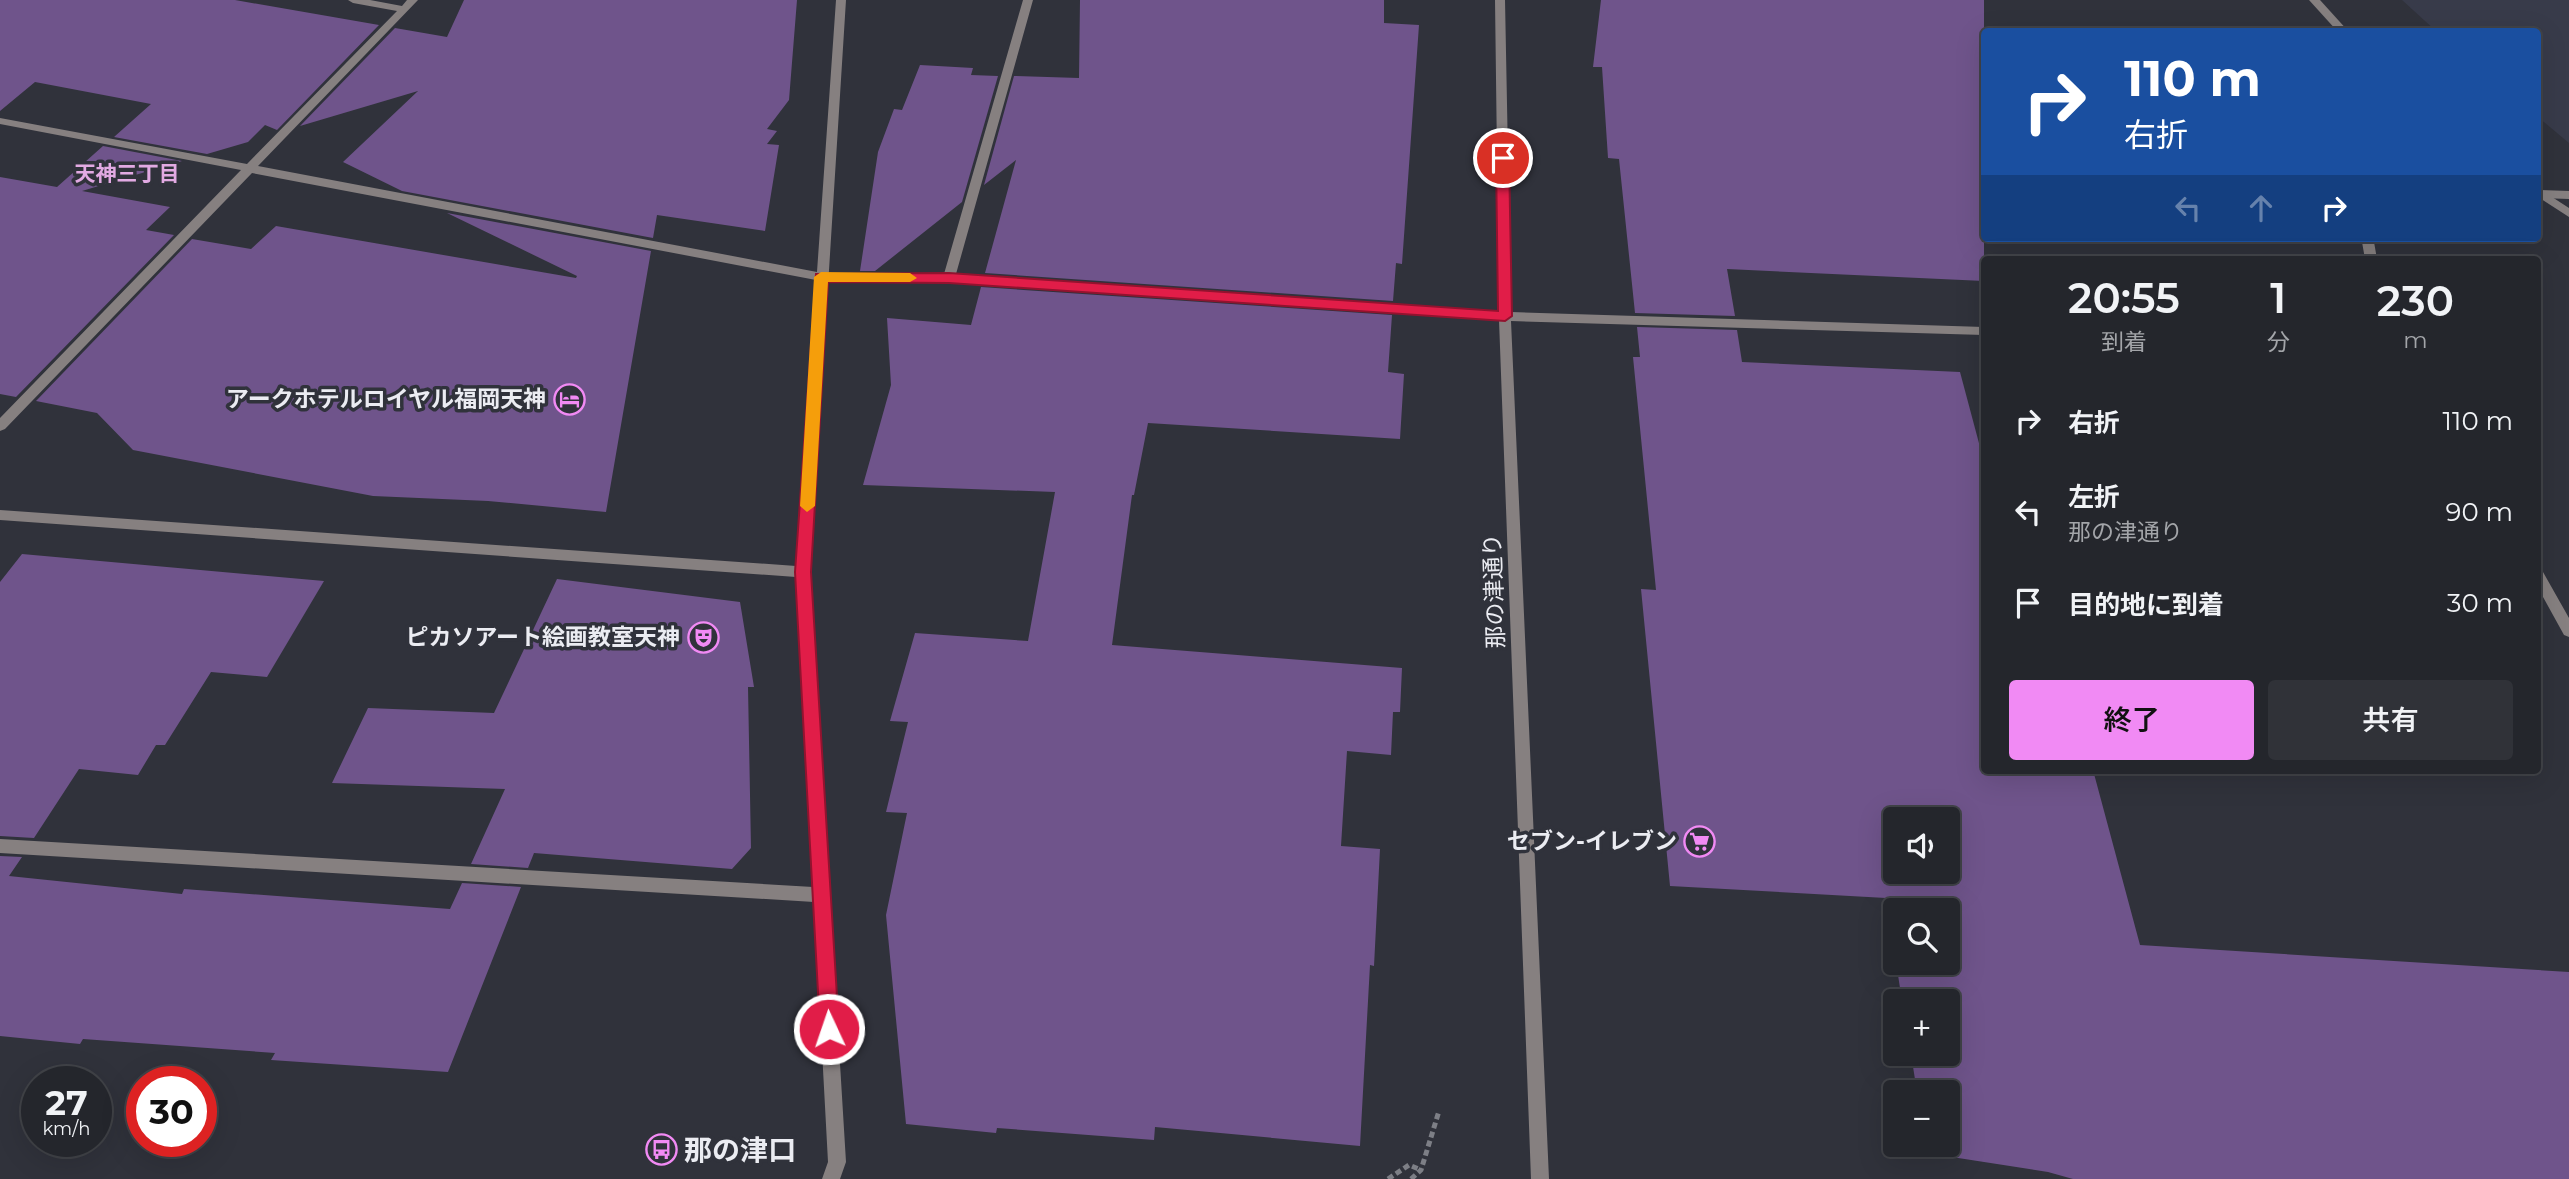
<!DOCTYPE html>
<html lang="ja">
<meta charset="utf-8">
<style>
:root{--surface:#24262c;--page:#303238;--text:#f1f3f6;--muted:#a3a5a9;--line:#414348;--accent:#f18af4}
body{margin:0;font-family:Montserrat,"Noto Sans JP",sans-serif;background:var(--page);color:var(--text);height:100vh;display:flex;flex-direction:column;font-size:26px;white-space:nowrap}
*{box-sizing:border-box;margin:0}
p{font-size:23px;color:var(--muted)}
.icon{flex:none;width:38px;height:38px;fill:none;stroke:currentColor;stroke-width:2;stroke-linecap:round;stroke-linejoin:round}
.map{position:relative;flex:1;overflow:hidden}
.panel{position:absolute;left:1981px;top:256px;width:560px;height:518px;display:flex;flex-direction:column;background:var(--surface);border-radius:7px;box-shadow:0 7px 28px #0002,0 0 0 2px var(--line)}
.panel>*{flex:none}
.banner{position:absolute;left:1981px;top:28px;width:560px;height:214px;border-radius:7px;box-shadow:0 7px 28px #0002,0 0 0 2px var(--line);background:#1a4fa0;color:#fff;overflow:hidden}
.fabs{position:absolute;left:1883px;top:807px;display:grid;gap:14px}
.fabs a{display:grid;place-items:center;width:77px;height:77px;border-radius:7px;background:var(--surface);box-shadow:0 7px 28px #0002,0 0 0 2px var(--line);font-size:35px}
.speed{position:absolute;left:21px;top:1066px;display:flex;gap:14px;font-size:35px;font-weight:700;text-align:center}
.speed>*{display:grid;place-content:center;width:91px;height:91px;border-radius:50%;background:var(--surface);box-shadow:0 7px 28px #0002,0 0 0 2px var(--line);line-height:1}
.speed small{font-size:18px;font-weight:400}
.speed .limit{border:10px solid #d22;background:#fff;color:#111}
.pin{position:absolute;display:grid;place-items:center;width:60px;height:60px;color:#fff;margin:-30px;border:4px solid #fff;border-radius:50%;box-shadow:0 2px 7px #0007}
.me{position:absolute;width:77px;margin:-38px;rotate:357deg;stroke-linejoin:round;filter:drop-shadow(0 0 5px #0008)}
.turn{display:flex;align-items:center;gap:24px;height:147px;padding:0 28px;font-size:32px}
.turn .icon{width:91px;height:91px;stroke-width:2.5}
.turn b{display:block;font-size:49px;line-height:60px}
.lanes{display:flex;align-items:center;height:66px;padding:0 28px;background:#0003;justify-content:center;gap:35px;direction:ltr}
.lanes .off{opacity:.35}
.eta{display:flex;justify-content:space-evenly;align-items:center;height:119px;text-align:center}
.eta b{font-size:42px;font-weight:600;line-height:49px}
.button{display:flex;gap:14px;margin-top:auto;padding:14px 28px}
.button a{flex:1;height:80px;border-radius:7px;background:var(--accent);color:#111;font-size:28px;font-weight:600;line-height:80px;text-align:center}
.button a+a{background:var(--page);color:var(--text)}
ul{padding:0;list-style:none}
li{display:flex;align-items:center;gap:21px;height:91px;padding:0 28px}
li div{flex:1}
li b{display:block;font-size:26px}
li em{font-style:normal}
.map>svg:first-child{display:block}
</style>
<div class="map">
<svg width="2569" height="1179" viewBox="0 0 2569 1179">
<rect width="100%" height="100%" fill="#30323b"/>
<!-- built -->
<path fill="#383b4a" d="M2402 0H2569V143L2538 117V32L2436 31Z"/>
<!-- building -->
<path fill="#6f548b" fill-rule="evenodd" d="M0 0H235L379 25 277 130 265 125 248 142 207 154 114 137 151 104 35 82 0 111Z
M464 0H797L789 100 767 129 777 131 767 144 779 145 765 231 657 215 653 238 402 191 343 162 418 91 300 126 395 28 447 37Z
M1080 0H1384V23L1419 25 1402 264 1396 263 1393 301 985 273 1016 160 984 185 1014 76 1079 78Z
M1601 0H1984V281L1727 269 1735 316 1635 313 1619 159 1608 158 1602 67H1593Z
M920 65 973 68 971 75 998 76 962 202 875 271H860L878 152 894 109 902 110Z
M103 146 182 161 82 191 170 207 146 230 174 235 16 397 0 394V177L57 187Z
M447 213 651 251 606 512 488 501 373 496 133 450 97 413 36 401 192 239 251 249 276 226 576 278 577 276Z
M981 287 1392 315 1388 372 1404 374 1400 439 1148 423 1134 495H1132L1112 645 1402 668 1400 712H1393L1391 755 1347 751 1341 846 1380 849 1374 966 1370 965 1360 1146 1155 1127 1154 1140 997 1128 996 1133 906 1124 886 915 907 813 886 812 908 722 890 721 915 633 1028 641 1055 492 863 485 891 385 887 318 971 325Z
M1637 327 1737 330 1742 362 1960 372 1984 462V770H2093L2140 945 2569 972V1179H2073L2048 1172 1926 1153 1925 1144H1948V1092H1917L1911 1054H1948V1001H1902L1896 962H1948V910H1895V955L1886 898 1670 886 1641 589 1656 590 1633 357H1640ZM1895 819H1948V872H1895Z
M22 554 324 581 267 677 211 672 165 745H156L138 775 79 769 34 838 0 836V582Z
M557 579 740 602 754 687H748L751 848 732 869 534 853 528 868 471 864 505 789 332 783 368 708 494 713Z
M0 856 22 857 9 876 182 894 184 889 450 909 462 883 521 887 448 1072 271 1060 275 1053 83 1039 80 1044 0 1036Z"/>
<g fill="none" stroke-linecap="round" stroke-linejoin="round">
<!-- path -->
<path stroke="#7d7f86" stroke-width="5" stroke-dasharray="6 3.5" stroke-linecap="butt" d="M1388 1179 1409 1165 1421 1170
M1411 1179 1421 1170 1439 1111"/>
<!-- minor -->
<path fill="#868080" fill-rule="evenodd" d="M348 0H370L402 6 407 0H418L258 166 817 272 836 0H846L810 572 846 1162 840 1179H822L828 1162 814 902 0 853V839L813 887 796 577 0 520V510L796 566 816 280 252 173 5 429 0 431V418L241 170 0 124V118L247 164 397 11 353 3Z
M2538 190 2569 191V199L2538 198Z
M2364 238H2376L2374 242 2377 259H2365L2362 242Z
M2538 570 2543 572 2569 618V637L2564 635 2538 588Z"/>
<!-- tertiary -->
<path fill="#868080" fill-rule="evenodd" d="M1023 0H1033L956 274 1499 311 1495 0H1505L1511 312 1984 327V335L1511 321 1549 1179H1531L1499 320 949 282 817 280 815 277 821 273 944 274Z
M2309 0H2320L2349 32H2338Z
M2538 188 2569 208V217L2538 197Z"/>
</g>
<!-- route -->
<path fill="#e11d48" stroke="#92132f" stroke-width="2" d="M1503 154 1509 158 1512 316 1505 321 949 283 828 282 811 572 839 1029 836 1035 829 1038 822 1035 820 1029 795 572 816 274 949 273 1498 311 1496 158Z"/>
<!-- slow -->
<path fill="#f59e0b" d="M821 272 910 273 917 278 910 282H828L815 506 807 512 800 506 814 277Z"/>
<!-- icons -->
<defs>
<symbol id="hotel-ring" viewBox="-11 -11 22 22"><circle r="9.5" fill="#30323b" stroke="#f18af4" stroke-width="1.5"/><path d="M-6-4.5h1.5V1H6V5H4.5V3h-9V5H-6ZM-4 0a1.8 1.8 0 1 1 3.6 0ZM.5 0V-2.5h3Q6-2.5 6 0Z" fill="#f18af4"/></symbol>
<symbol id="theatre-ring" viewBox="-11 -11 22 22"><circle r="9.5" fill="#30323b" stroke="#f18af4" stroke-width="1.5"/><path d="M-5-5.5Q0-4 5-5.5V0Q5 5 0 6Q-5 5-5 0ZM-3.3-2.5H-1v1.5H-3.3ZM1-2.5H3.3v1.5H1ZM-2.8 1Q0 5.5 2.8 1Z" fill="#f18af4"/></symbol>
<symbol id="supermarket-ring" viewBox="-11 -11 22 22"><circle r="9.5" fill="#30323b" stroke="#f18af4" stroke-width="1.5"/><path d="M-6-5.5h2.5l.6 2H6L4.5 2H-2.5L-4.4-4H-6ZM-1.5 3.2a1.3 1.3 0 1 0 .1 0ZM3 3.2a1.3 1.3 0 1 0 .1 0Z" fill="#f18af4"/></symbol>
<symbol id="bus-ring" viewBox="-11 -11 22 22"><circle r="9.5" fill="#30323b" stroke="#f18af4" stroke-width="1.5"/><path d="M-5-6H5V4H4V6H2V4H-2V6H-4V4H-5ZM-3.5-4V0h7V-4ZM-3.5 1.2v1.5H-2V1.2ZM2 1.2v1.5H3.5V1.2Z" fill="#f18af4"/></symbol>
</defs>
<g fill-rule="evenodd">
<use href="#hotel-ring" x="552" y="382" width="35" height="35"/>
<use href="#theatre-ring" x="686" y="620" width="35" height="35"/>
<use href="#supermarket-ring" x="1682" y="824" width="35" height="35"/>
<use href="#bus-ring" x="644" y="1132" width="35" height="35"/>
</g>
<g text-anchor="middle" stroke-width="7" stroke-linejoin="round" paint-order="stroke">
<!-- far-neighbourhood labels -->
<g font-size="21" font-weight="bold" fill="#e2aae3" stroke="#30323b">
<text x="127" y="181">天神三丁目</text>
</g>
<!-- poi labels -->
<g font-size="23" font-weight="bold" fill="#ebecf2" stroke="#30323b" text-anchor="end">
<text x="546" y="407">アークホテルロイヤル福岡天神</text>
<text x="680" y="645">ピカソアート絵画教室天神</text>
<text x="1677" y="849">セブン-イレブン</text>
</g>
<!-- street labels -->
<g font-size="23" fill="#ebecf2" stroke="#30323b">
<text transform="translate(1494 591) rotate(-92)" y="8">那の津通り</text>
</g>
<!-- near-poi labels -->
<g font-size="28" font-weight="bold" fill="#ebecf2" stroke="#30323b" text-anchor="start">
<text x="684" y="1160">那の津口</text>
</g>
</g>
</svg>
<div class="fabs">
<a><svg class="icon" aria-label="sound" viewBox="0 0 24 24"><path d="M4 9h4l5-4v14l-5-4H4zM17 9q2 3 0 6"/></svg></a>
<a><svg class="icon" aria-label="search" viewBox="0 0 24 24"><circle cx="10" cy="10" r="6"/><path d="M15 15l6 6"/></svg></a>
<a>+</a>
<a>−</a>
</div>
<div class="speed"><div>27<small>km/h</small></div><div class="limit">30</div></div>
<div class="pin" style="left:1503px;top:158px;background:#d93025"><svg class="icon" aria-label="arrive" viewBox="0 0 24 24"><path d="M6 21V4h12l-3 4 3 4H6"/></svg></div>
<svg class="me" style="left:829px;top:1029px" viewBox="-20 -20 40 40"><circle r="17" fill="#e11d48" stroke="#fff" stroke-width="3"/><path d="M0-11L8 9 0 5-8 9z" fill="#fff"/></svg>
<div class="banner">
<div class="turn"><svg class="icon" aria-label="right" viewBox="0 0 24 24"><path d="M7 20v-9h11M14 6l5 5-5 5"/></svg><div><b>110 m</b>右折</div></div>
<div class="lanes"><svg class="icon off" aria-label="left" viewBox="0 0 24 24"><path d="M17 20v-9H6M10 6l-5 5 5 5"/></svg><svg class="icon off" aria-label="ahead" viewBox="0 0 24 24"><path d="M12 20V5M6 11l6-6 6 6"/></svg><svg class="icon" aria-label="right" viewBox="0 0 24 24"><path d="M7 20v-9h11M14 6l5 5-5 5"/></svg></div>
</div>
<section class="panel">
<div class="eta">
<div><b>20:55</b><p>到着</p></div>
<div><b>1</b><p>分</p></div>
<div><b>230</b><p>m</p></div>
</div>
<ul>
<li><svg class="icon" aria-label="right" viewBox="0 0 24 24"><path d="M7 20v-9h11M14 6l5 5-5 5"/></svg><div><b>右折</b></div><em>110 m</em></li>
<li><svg class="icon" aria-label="left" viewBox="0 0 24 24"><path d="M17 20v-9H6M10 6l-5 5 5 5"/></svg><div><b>左折</b><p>那の津通り</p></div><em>90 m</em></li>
<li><svg class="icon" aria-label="arrive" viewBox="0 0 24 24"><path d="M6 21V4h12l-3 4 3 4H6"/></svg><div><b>目的地に到着</b></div><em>30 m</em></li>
</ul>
<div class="button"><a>終了</a><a>共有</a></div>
</section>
</div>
